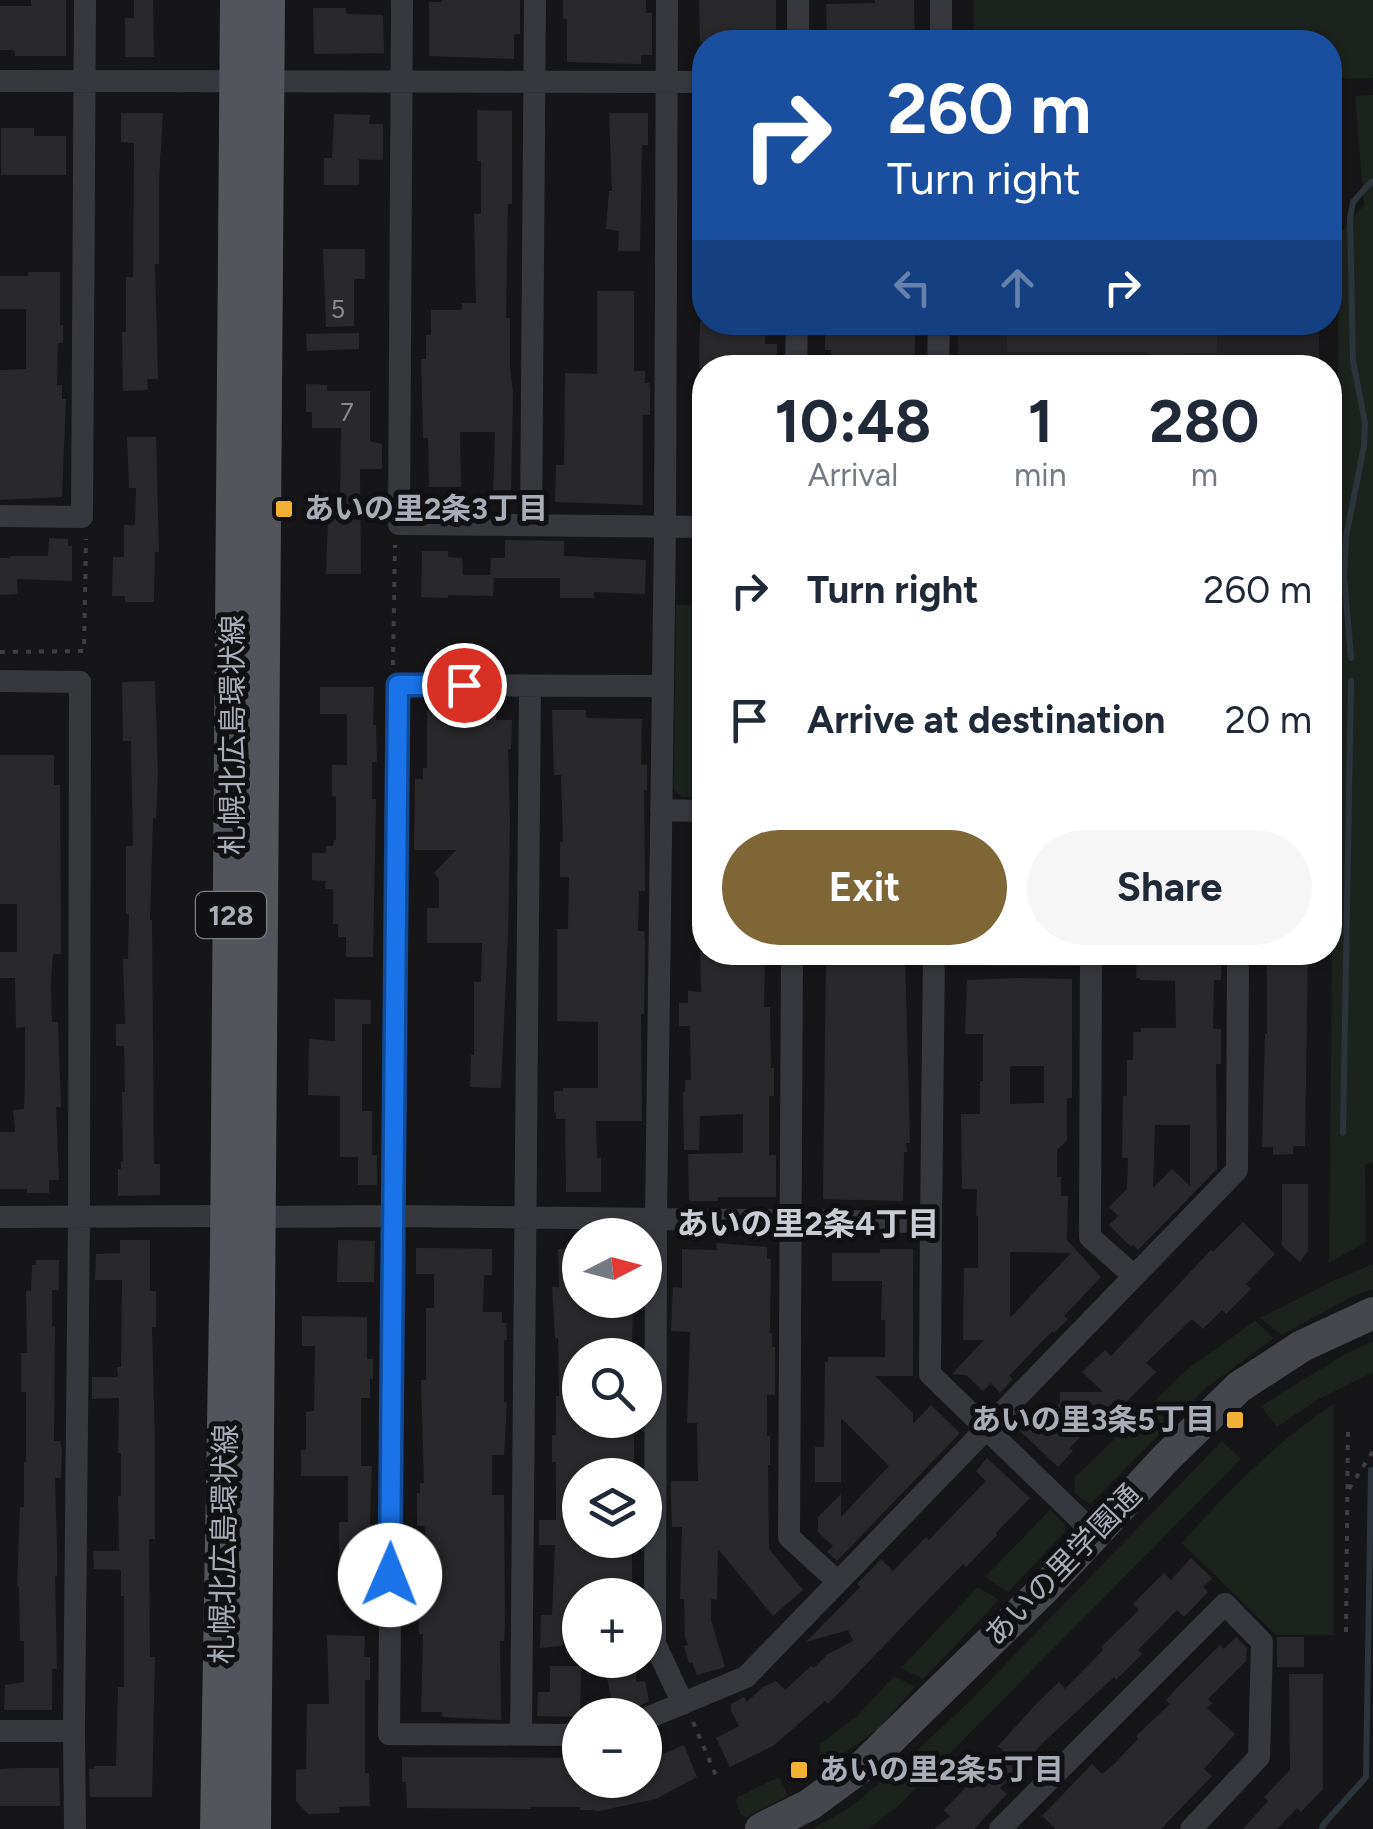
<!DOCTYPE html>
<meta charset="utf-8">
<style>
:root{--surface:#fff;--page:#f6f6f7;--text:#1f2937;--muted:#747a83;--accent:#7e6636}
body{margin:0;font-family:Figtree,"Noto Sans JP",sans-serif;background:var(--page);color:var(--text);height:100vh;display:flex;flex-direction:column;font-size:38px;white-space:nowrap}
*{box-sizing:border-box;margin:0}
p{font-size:32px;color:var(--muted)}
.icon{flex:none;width:55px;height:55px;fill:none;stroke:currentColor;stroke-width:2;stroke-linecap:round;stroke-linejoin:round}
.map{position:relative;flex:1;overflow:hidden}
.side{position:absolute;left:692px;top:355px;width:650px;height:610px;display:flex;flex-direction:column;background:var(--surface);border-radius:40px;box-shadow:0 2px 8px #0004}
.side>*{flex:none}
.top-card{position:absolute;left:692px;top:30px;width:650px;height:305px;border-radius:40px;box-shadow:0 2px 8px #0004;background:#1a4fa0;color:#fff;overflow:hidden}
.needle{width:65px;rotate:84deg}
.controls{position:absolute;left:562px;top:1218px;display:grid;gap:20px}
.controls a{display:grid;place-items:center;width:100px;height:100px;border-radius:50%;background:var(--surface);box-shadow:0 2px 8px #0004;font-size:50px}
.pin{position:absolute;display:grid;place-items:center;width:85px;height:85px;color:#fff;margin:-42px;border:5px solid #fff;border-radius:50%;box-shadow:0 2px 10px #0007}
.me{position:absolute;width:110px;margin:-55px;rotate:1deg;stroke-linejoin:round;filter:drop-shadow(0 0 8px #0008)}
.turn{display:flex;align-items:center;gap:35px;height:210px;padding:0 30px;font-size:45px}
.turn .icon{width:130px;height:130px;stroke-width:2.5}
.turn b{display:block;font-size:70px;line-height:85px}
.lanes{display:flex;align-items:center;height:95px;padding:0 30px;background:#0003;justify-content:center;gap:50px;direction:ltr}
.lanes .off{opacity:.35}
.eta{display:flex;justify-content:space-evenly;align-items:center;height:170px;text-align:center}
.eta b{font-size:60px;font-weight:700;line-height:70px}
.primary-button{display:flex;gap:20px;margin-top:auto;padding:20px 30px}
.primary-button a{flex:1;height:115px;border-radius:60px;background:var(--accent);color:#fff;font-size:40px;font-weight:700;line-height:115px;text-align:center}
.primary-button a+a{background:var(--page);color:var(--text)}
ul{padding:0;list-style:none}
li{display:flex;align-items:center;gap:30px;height:130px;padding:0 30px}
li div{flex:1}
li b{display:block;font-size:38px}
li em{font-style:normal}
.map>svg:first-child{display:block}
</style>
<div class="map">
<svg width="1373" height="1829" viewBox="0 0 1373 1829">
<rect width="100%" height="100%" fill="#161618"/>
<!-- built -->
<path fill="#222225" d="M958 323H1319V367L958 368Z"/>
<!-- green -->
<path fill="#1c231d" d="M974 0H1373V78L1330 79V42H974Z
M1373 95V1163L1365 1164 1366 1242 1329 1263 1339 235 1364 205 1355 96Z
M676 605H705V797H682L674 790Z
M1373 1264V1289L1351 1297 1282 1335 1260 1318 1331 1282Z
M1255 1321 1274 1338 1207 1387 1091 1503 1082 1500 1074 1491 1075 1477 1189 1368Z
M1373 1341V1372L1319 1399 1277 1427 1261 1406 1345 1354Z
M1334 1404V1635H1276L1182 1543C1228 1491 1276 1442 1334 1404Z
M1222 1441 1241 1459 898 1806 868 1829H812L852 1806 908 1759 968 1703Z
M1050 1510 1064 1523 1065 1532 1008 1592 985 1577Z
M978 1587 999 1600 923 1679 901 1668Z
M894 1676 915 1687 879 1728 831 1763H826L820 1756V1744L856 1717Z
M779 1777 788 1796 747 1817 741 1815 736 1802 738 1797Z"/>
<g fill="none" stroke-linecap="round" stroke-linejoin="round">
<!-- stream -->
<path stroke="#2c353c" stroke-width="6" d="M1351 658 1344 575 1346 537 1364 446 1365 423 1353 361 1350 218 1353 202 1371 182
M1343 1133 1351 681
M1322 1829 1323 1825 1366 1777 1371 1470"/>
</g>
<!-- building -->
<path fill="#29292c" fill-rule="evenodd" d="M31 0H66V56H15L14 50H0V6H31Z
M134 0H153L154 57H125V18H134Z
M442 0H520V34H514V59L429 56V2H442Z
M563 0H646V13H652V55H641V64L567 62V19H563Z
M699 0H776V42H700Z
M875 0H914L915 42H827L826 4 875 3Z
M313 8H346V14L383 15 384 53 314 54Z
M477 110 512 111V204H508L506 318H510V365L513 394 511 496 493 495 495 432H460L461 487H429L428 438H423L421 359H426V335H431V310H462V303H476L474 214H481V161H477Z
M121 113H163L159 182V264H155L158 379H147L148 390 123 391 122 332H126V277H133L134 143 121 142Z
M609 113H648V145H642L640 251H618L619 231 606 229 609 191H612Z
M334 114 370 115 369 124H383V160L359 159V185H324V158H332Z
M1 128H34V136H66V175H1Z
M323 249H365V279H354V326L326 327Z
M28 272H60V325H63V343H58L57 385H62V399H66L62 497 0 500V370L26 369V309H0V276H28Z
M597 291H634V371H645V383H649L650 388V415H643V505L555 502 556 465H564L565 373 597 374Z
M700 322H766L765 344H777V368H699Z
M825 322H861V329H915V359L858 358V363H831V350H825Z
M1007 322H1217V353H1184V368H1150V352H1007Z
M359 333V349L307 351 306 334Z
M306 384 327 385V391H370V441L382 444V469H360L361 574H326L329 494H340L341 428H312V412H306Z
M127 437H156L159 552H155L154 602H125V596H112L113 557H124V525H135L136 488H129Z
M49 538 68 539V546H72V581L17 579 18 594 0 595V558H9V556H48Z
M505 540 564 541V556L646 560 645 594 594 592V598H560V578H494L493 596 448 595V598L421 597 422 551H448V557L462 558 463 575H490L491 558H505Z
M155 681 158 774 156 818H153L150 920H152L154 1164H160V1195L118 1196V1169H121V1161H123L122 1092H125L124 1046H116V1024H125L123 959H128L129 914H126V846H133L131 741H123L122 682Z
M320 687H374L373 725H376L377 762H372V799H376L373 957H346V937H338V924H333V889H325L326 881 312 880V853H326V846H333L334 840H336V797L332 796V765H347V714H320Z
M552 710H586V718L642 719 641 765H647V790H644L645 891H639L638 931H644L645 941 644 1014H641L642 1121H596L597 1158H601V1192H566L565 1119H556V1113L554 1112V1091H563V1088H598V1022L557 1021V929H568L569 877H560V842H563L561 775H554Z
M427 711H449V715H496V720H512L511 749H508L510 822 508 935 501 1088 470 1087 471 1055H474V982H481L482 943H427V908H439V879L434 873 456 850H414L415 779H423V768H427Z
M0 755H54V785H60L61 954H53L51 983 52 1022H58L61 1107H56L59 1180H49V1193H27V1189H0V1132H15L13 1110 24 1109 25 1075V1027L16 1028 15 978H0V952H17V904H0Z
M700 952H765L764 1007H770L771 1068H774V1096H769V1155H776V1197H718V1201H689L688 1154 743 1153V1114L700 1116 699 1150H684L683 1092H685V1080H691L690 1026H679V1003H688V991L701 992Z
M877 952H905L910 1143H906L907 1152H904L903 1201 823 1199 826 957 877 958Z
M1137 952 1221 953V980H1214L1213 1029H1221V1064H1216L1217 1169 1138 1250 1133 1245 1131 1247 1109 1225 1118 1216 1109 1207 1127 1189 1128 1158H1122L1123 1096H1127V1060H1133V1032H1141V1028H1176L1175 981 1140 980V978H1136ZM1155 1125H1190V1186L1172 1169 1153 1188Z
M1267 952H1308L1305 1146H1293V1154L1273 1155V1147H1262L1265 1034H1267Z
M1018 978 1072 979V1098H1067V1140L1057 1150V1177H1061V1196H1068L1067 1240 1101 1277 1064 1316 1068 1319 1054 1333 1052 1331 1009 1376 1013 1379 1000 1393 991 1383 983 1391 966 1375 952 1374 984 1340H963L964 1268H978V1216H976L977 1189H962L961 1114H980V1081H983V1034H965L967 980ZM1010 1066H1044V1103L1010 1104ZM1010 1252 1071 1253 1010 1318Z
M335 999 371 1000V1024H362V1111H372V1155H377V1185H358V1157H340V1096L308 1095 309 1039 335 1041Z
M1282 1184H1308V1251L1300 1262 1282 1246Z
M1243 1222 1275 1254 1246 1284 1251 1289 1226 1314 1222 1310 1203 1329 1192 1319 1146 1363 1156 1372 1120 1408 1113 1402 1070 1448 1073 1451 1058 1467 1018 1429 1034 1413 1043 1421 1060 1403V1392H1103L1082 1372 1105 1350 1111 1356 1211 1250 1213 1252Z
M120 1240H150V1291H156V1327H152L155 1445V1539H149L150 1657H155L152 1797H90L89 1769H94V1766H116L118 1687H124V1596H121V1570L94 1569 93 1551H119L118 1496H121V1453H118L119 1398 92 1399V1377H118L117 1367H121L122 1280H95L96 1254 120 1253Z
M338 1240 375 1241 374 1282H337Z
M716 1243 767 1247V1259H771L770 1333H772V1347H775V1395H767V1436H770V1465H768L769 1549 803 1590 773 1616 718 1549 717 1600 711 1599V1620L725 1667 697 1675 692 1662 689 1663 684 1646 688 1645 685 1637 684 1599H680L682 1527H672L671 1497V1481H698L697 1423H687L690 1332 671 1331 673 1287 682 1288V1249L717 1250Z
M416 1248 492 1249V1275H484L483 1312H502V1323H506L507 1340H504V1402H507L504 1455H492V1495H504L505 1623 504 1641H500L501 1720 442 1717V1712H421L423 1634H419V1578H425V1526H417V1493H420V1483H424L421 1380H426V1308H434V1274H416Z
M580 1248V1310L633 1311 632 1341 624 1340 623 1355H580V1420H634V1463L627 1462V1475H580V1540H632V1595H578L574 1627 563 1626V1646L540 1648 541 1615H552L555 1545H539V1520H556V1462H552V1435H556V1396H559L558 1338H555L552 1287H559L558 1249Z
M880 1249H913V1376H875L913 1413V1424L931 1405 960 1433 837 1561 827 1552 833 1546 818 1532V1517L841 1494V1517L889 1466 841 1418V1482H815V1447H824L825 1362H828V1357H885V1320H881L882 1281H832V1253H880Z
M36 1260H59V1290H52V1327L55 1326 54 1441H60L62 1450 61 1478H55L57 1547V1576H55L57 1669H52V1710H4L5 1685 24 1682V1641H20L19 1586 17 1587 20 1507H24V1462H26V1392H21V1353H27L26 1291H31L32 1265H36Z
M302 1316 367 1317V1359H373V1379H370V1398H361V1466H372L368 1579H339V1522H348V1476H301V1450H306V1412L314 1411 315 1346H302Z
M987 1458 1030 1498 996 1533 997 1535 966 1567 963 1564 925 1603 828 1704 825 1701 773 1746 730 1767 716 1738 739 1726 731 1711V1704L744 1697 747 1702 763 1687 776 1681 785 1690 811 1666 814 1668 828 1654 853 1641 848 1630 806 1642 860 1587 857 1584 881 1559 893 1571 926 1537 929 1540 986 1481 976 1471Z
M1191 1558 1212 1578 1203 1587 1208 1592 1184 1617 1177 1610 1138 1650 1142 1654 1116 1680 1114 1677 1047 1739 1000 1788 1007 1794 974 1829H934L950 1816 944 1810 971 1782 977 1787 1007 1755 998 1746 1039 1701 1059 1682 1065 1689 1103 1650 1101 1647 1139 1610 1133 1604 1164 1573 1171 1580Z
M327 1635 365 1636 364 1657H370V1680H365V1773H369L370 1806 339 1807 340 1813 308 1814 296 1801V1770L306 1769 307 1704H329Z
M1236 1637 1247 1648 1246 1661 1208 1699 1212 1703 1207 1708 1235 1734 1204 1769 1212 1776 1161 1829H1056L1042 1816 1092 1764 1102 1774 1114 1764 1138 1739 1136 1736 1170 1704 1166 1700 1176 1689 1220 1645 1224 1649Z
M1277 1637H1304V1667H1277Z
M606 1660H637L636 1682 645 1681 649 1701 634 1709 614 1713 606 1673Z
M550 1666H581L580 1717 537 1716 538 1692H550Z
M1289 1674H1323V1789L1301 1812 1297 1808 1277 1829H1243L1268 1801 1264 1797 1290 1770Z
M650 1733 660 1755 684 1745 697 1777 656 1799 594 1812V1810H580V1807H531V1809L407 1808 406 1782H402V1757L580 1758V1780H590V1785L616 1780H645V1734Z
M22 1768H59L60 1806H0V1769Z"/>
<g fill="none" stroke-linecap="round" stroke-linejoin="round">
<!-- path -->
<path stroke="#3d3f44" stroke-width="4" stroke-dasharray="5 8" stroke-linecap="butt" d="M0 652 84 651 86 539
M393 665 395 545
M1349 1489 1373 1451
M1346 1632 1348 1431
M693 1722 717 1778"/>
<!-- street -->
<path stroke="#37383d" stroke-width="22" d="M402 0 399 524 705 527
M667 0 665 527 656 1219 655 1644 683 1704
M798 42V0
M941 42V0
M0 81 705 82
M796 368 797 322
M938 368 939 322
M0 516 82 517 85 0
M531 524 535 0
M0 681 80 682 79 1218 74 1731H0
M661 810 705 811
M792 952 789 1537 838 1582
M1091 952 1090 1237 1134 1276
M934 954 1091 955
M0 1217 229 1216
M257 1217 393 1216 931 1222 934 952
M931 1222 930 1374 1095 1534
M645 1719 746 1677 1237 1170 1238 952
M74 1731 75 1829
M521 1735 530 686
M580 1735 389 1734 398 685 662 686
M1000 1829 1225 1604 1262 1642 1259 1757 1191 1829"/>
<!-- secondary -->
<path stroke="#45474d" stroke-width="32" d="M761 1829 809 1805 865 1764 1044 1589 1167 1457 1239 1387 1302 1346 1373 1313"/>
<!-- primary -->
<path stroke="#53555c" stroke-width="38" d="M219 1829 229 1251 239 0
M252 1829 266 0"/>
</g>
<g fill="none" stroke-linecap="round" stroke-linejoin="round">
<defs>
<path id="route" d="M390 1575 398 685H464"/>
</defs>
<!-- route casing -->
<use href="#route" stroke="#114b97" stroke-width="25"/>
<!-- route -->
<use href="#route" stroke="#1a73e8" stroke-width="18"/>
</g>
<!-- markers -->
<g fill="#f2b134" stroke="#111113" stroke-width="4">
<rect x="274" y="499" width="20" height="20" rx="5"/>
<rect x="1225" y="1410" width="20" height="20" rx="5"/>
<rect x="789" y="1760" width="20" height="20" rx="5"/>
</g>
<g text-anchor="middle" stroke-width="10" stroke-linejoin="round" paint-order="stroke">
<!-- number labels -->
<g font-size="25" fill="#888b94">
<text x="338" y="318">5</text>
<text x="347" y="421">7</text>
</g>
<!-- shield labels -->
<rect fill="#111113" stroke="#7b7e86" stroke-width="2.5" x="196" y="892" width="70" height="46" rx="8"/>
<g font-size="28" font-weight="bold" fill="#a8adb8">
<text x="231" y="925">128</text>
</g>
<!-- poi labels -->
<g font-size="30" font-weight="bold" fill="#a8adb8" stroke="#111113" text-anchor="start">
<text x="304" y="519">あいの里2条3丁目</text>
<text x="1215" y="1430" text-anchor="end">あいの里3条5丁目</text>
<text x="819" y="1780">あいの里2条5丁目</text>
</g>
<!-- street labels -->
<g font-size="30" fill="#a8adb8" stroke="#111113">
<text transform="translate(233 735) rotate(-90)" y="10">札幌北広島環状線</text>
<text transform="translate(224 1544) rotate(-89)" y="10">札幌北広島環状線</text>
<text transform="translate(1063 1565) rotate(-46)" y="10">あいの里学園通</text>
</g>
<!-- neighbourhood labels -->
<g font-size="32" font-weight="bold" fill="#c9ccd4" stroke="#111113">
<text x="808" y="1235">あいの里2条4丁目</text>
</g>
</g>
</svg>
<div class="controls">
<a><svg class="needle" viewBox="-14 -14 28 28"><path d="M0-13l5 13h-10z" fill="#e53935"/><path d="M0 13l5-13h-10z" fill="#747a83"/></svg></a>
<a><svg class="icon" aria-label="search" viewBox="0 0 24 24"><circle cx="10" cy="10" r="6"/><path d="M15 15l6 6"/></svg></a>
<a><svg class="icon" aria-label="layers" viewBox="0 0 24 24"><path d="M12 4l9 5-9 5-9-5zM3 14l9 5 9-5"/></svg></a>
<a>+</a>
<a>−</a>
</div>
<div class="pin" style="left:464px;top:685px;background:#d93025"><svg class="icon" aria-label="arrive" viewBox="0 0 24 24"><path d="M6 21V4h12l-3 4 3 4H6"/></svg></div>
<svg class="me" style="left:390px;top:1575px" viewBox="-20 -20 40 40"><circle r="19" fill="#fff"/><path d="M0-13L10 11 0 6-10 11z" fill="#1a73e8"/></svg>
<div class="top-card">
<div class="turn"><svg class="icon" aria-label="right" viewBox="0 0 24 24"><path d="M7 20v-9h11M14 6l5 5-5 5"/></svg><div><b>260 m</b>Turn right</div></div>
<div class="lanes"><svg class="icon off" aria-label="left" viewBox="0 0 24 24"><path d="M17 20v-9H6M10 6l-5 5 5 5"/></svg><svg class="icon off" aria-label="ahead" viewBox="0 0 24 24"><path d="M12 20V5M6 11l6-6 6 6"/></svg><svg class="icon" aria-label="right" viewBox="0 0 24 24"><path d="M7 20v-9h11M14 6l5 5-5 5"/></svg></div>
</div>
<section class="side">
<div class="eta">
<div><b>10:48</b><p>Arrival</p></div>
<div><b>1</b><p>min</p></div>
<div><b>280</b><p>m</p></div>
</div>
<ul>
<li><svg class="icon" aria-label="right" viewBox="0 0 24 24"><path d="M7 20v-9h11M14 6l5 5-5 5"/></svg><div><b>Turn right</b></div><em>260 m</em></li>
<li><svg class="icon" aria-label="arrive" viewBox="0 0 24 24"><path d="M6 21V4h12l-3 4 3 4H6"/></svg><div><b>Arrive at destination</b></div><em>20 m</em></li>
</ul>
<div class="primary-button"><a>Exit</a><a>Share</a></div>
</section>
</div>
